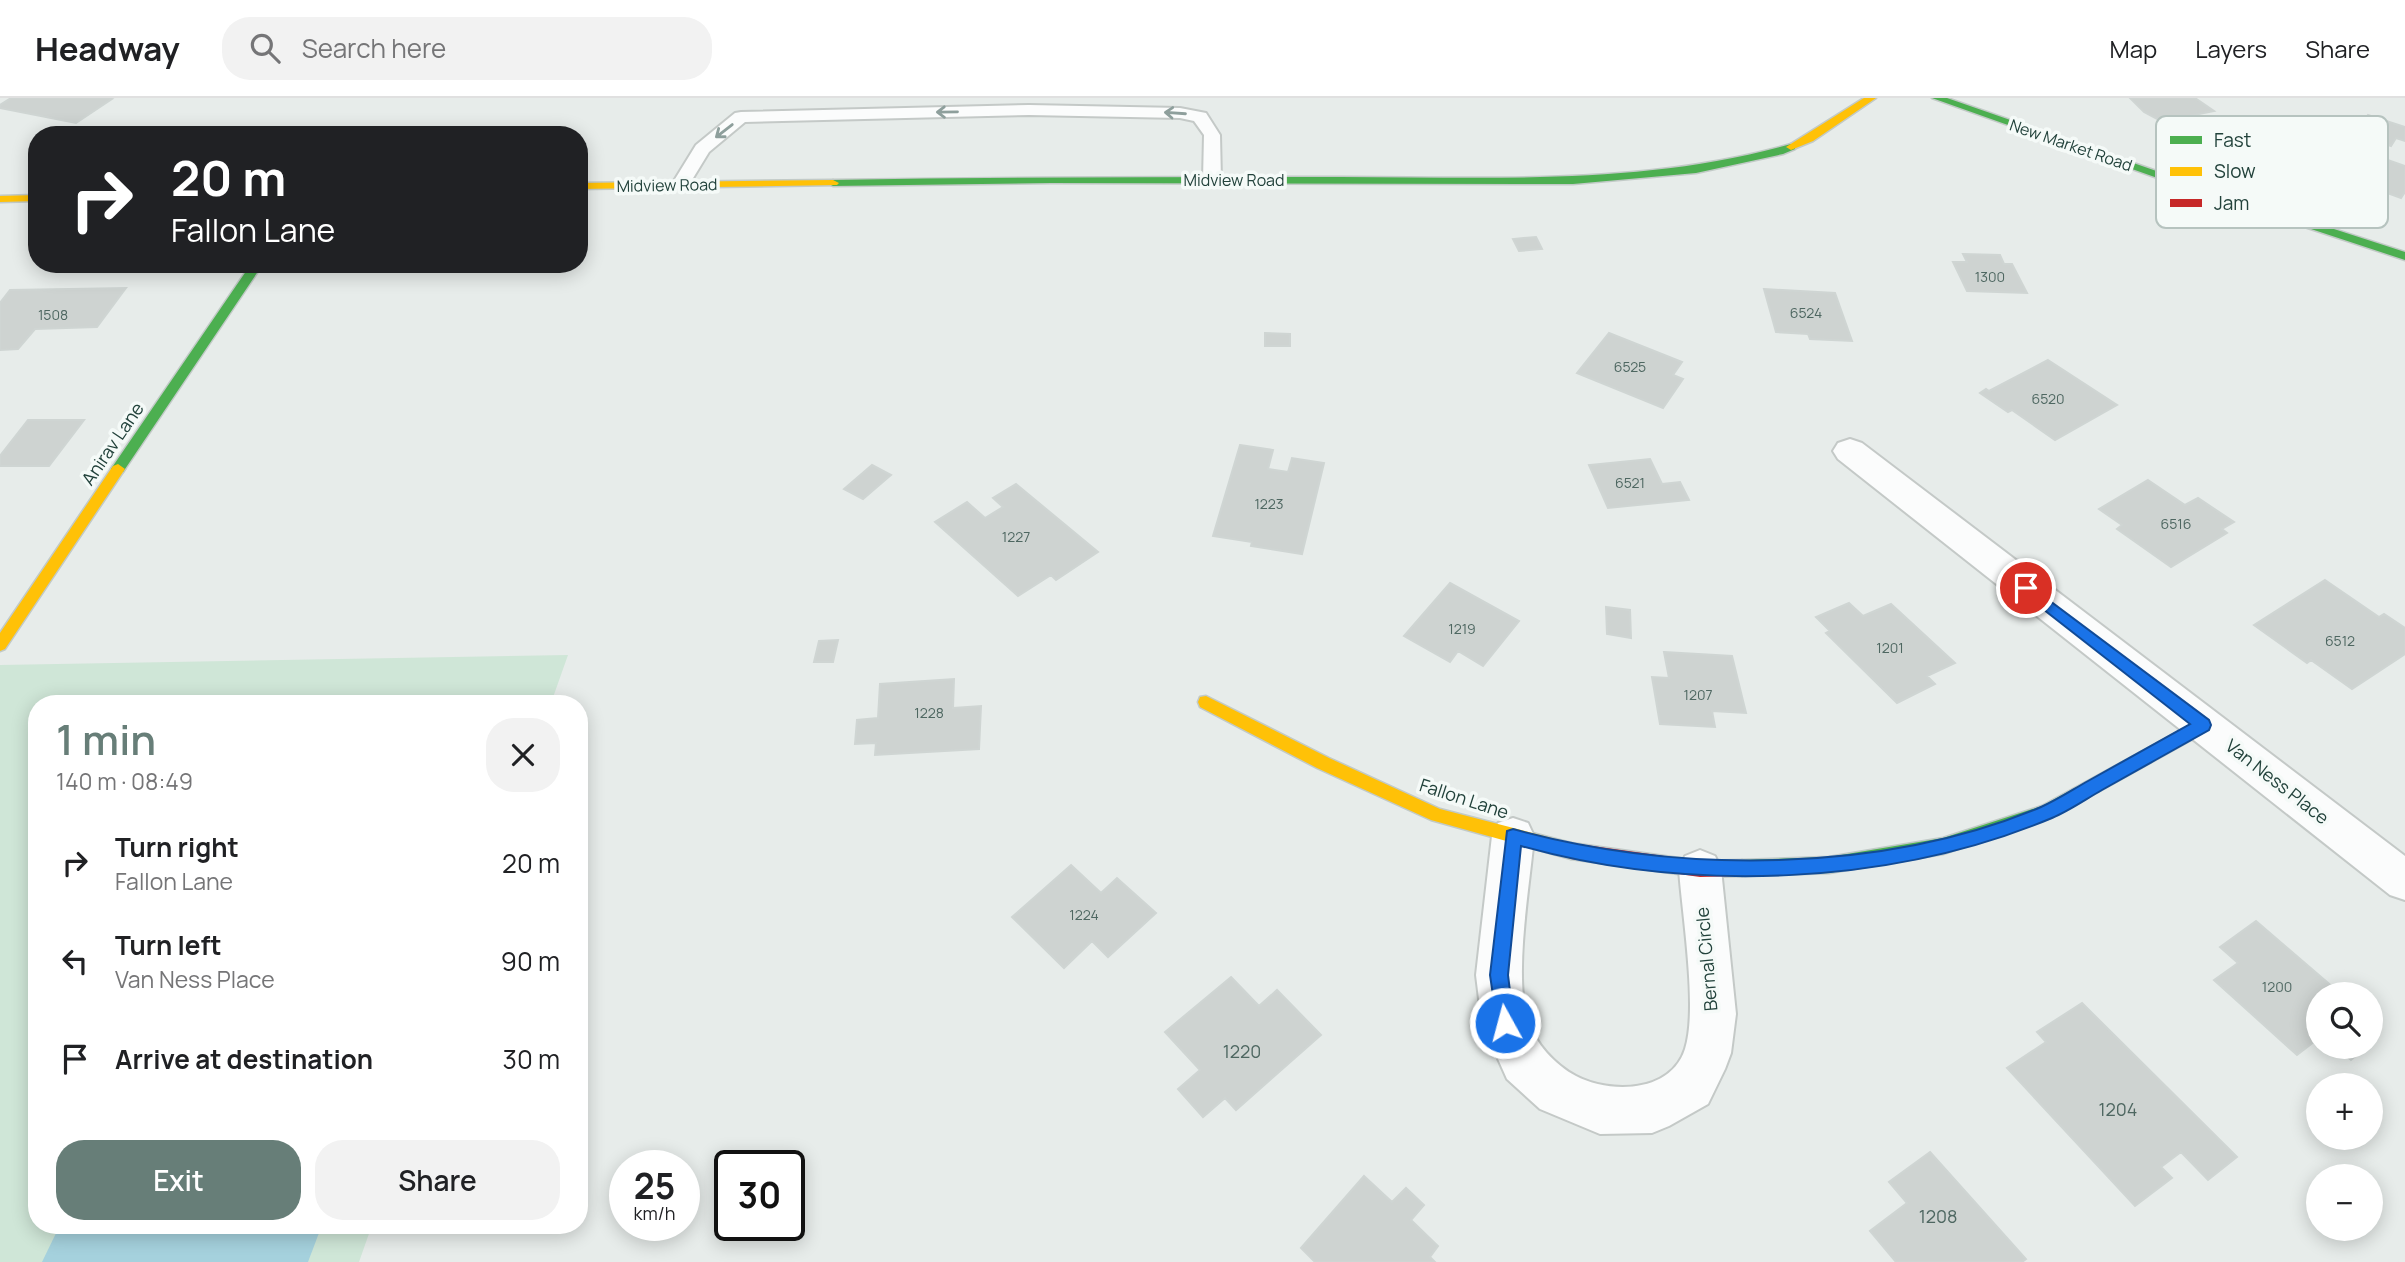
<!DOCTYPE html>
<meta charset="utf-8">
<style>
:root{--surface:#fff;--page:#f2f2f2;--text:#202124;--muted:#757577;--line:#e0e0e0;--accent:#677e78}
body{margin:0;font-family:Manrope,sans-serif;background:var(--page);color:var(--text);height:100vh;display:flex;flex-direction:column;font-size:26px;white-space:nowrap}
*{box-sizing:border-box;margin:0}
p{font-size:23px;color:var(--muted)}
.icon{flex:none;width:38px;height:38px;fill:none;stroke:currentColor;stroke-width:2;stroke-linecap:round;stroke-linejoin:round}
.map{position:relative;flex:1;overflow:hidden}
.side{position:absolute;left:28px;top:597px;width:560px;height:539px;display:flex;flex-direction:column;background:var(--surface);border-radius:28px;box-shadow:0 4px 18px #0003}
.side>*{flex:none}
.top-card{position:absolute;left:28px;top:28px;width:560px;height:147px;border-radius:28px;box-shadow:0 4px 18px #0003;background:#202124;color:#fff;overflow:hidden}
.tools{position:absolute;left:2306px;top:884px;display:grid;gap:14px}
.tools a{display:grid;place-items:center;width:77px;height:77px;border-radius:50%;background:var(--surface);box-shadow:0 4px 18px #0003;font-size:35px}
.speed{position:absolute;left:609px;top:1052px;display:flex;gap:14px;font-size:35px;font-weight:700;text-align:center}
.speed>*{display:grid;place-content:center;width:91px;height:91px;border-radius:50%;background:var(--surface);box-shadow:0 4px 18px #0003;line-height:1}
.speed small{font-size:18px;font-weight:400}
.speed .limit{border:4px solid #111;border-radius:10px;background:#fff;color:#111}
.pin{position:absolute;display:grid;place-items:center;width:60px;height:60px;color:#fff;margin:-30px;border:4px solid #fff;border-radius:50%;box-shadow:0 2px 7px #0007}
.me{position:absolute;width:77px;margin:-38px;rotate:353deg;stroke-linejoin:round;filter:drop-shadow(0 0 5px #0008)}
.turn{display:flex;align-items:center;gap:24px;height:147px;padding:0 28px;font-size:32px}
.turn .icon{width:91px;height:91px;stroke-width:2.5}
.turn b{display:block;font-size:49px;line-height:60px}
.round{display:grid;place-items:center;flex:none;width:74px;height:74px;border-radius:28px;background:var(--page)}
.headline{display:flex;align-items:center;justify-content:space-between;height:119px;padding:0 28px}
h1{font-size:42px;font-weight:600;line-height:52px;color:var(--accent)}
.cta{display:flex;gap:14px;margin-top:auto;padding:14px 28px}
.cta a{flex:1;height:80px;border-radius:28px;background:var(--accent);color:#fff;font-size:28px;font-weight:600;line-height:80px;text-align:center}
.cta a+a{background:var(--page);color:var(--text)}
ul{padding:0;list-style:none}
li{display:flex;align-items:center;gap:21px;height:98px;padding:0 28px}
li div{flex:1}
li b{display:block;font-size:26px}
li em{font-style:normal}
header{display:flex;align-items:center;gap:42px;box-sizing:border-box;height:98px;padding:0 35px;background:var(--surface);border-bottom:2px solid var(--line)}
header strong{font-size:33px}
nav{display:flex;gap:38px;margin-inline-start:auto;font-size:24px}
.search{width:490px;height:63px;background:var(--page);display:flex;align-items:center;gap:18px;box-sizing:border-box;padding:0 24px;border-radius:28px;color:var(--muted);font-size:26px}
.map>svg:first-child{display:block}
</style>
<header>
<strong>Headway</strong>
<div class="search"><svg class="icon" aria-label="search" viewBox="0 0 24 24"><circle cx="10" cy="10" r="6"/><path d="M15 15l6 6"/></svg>Search here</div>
<nav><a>Map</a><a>Layers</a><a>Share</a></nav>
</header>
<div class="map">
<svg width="2405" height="1164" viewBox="0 0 2405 1164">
<rect width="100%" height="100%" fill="#e7ecea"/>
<!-- green -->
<path fill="#cfe6d7" d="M568 557 551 605 37 606V1127H372L359 1164H0V567Z"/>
<!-- water -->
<path fill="#a5d1dd" d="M60 1127H322L308 1164H42Z"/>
<!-- building -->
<path fill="#ced3d1" stroke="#cfd5d3" stroke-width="2" d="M11 0H108L112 1 76 25 0 10V7Z
M2130 0H2195L2214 13 2179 20 2187 26 2172 29 2144 14Z
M2368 17 2405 29V43L2396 40 2391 48 2355 35Z
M2382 60 2405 68V94L2401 100 2363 86Z
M1536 139 1542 151 1519 153 1513 141Z
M1963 156 2000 157 2004 166H2012L2027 195 1967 193 1953 164H1967Z
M126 190 97 229 35 231 18 251 0 252V205L10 192Z
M1764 191 1835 195 1852 243 1810 241 1808 236 1776 234Z
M1265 235 1290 236V248H1265Z
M1609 235 1682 264 1673 277 1683 281 1663 310 1577 275Z
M2048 262 2117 307 2055 342 2012 312 2008 314 1980 295 1986 291 1989 293Z
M28 322H84L49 368H0V358Z
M1240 347 1273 352 1268 371 1288 374 1292 360 1324 365 1302 456 1251 448 1252 444 1213 438Z
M1650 361 1662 386 1680 384 1689 402 1608 410 1589 367Z
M872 367 891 377 863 401 844 391Z
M2148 382 2185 407 2198 400 2234 424 2222 431 2227 435 2171 469 2117 431 2122 427 2099 411Z
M1016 386 1098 454 1056 482 1051 477 1018 498 935 424 967 404 985 420 1003 409 993 400Z
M2325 482 2379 519 2384 516 2405 530V556L2352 591 2311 562 2307 565 2254 527Z
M1450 485 1519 523 1483 568 1458 553 1450 564 1404 538Z
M1849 505 1863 518 1891 506 1955 565 1927 578 1935 586 1897 605 1826 535 1830 533 1816 519Z
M1606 509 1630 512 1631 540 1607 536Z
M838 542 833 564H814L819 543Z
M1664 554 1732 558 1746 615 1712 613 1715 629 1660 626 1652 579 1669 580Z
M954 581 953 610 981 608 979 651 875 657 876 645 855 646 857 622 878 620 880 586Z
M1071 767 1101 795 1117 780 1156 815 1108 859 1092 843 1064 870 1012 819Z
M2256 823 2341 896H2319V940L2297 957 2214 882 2238 865 2220 849Z
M1231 879 1259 908 1277 892 1321 937 1236 1012 1225 1000 1203 1019 1178 991 1200 972 1165 934Z
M2082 905 2237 1059 2208 1082 2181 1054 2161 1069 2172 1080 2135 1108 2007 970 2046 944 2037 934Z
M2335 948H2367L2351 962Z
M1930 1054 2026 1161 2022 1164H1896L1870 1133 1907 1105 1889 1084Z
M1364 1078 1392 1104 1406 1090 1424 1107 1411 1122 1438 1148 1430 1159 1435 1164H1315L1301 1150Z"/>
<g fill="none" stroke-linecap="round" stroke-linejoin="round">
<defs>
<path id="lane" d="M1029 7 1180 10 1206 15 1220 37 1221 82 1212 87 1203 82 1204 37 1194 23 1180 20 1029 17 745 24 709 54 687 90H675L672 86 696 47 735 15 741 14Z"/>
<path id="street" d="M1850 341 1862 345 2405 758V802L2390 797 1838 361 1833 353 1838 345Z
M1513 720 1528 725 1534 738C1530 787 1513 879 1528 923 1535 945 1555 967 1576 978 1610 996 1671 995 1685 951 1698 911 1682 816 1679 771L1685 758 1700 752 1715 758 1721 771 1736 916 1731 955 1725 971 1708 1006 1669 1028 1652 1035 1600 1036 1540 1011 1507 981 1482 925 1476 877 1492 738 1498 725Z"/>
<path id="fast" d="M1932 0H1947L2188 84 2405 154V162L2180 88Z
M1791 46 1795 47V51L1783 56 1696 75 1573 86 1051 85 833 88 827 85 833 82C1002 79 1171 79 1340 79 1492 79 1644 88 1791 46Z
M251 166H263L123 374H113L111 371 113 368Z
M2203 620 2209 622 2211 627 2209 632 2053 719 1943 756 1829 775 1742 778 1736 775 1733 770 1736 765 1742 762 1829 759 1943 740 2042 708Z"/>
<path id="slow" d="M1864 0H1876L1813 43 1791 52 1786 49Z
M833 82 839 85 837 87 579 91V85Z
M37 97V103L0 104V98Z
M118 366 125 371 5 551 0 553V535L113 368Z
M1206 598 1329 660 1440 711 1571 745 1577 748 1580 753 1577 758 1571 761 1431 722 1317 670 1200 609 1198 604 1200 599Z"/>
<path id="jam" d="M1571 745 1700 763 1742 762 1748 765 1751 770 1748 775 1742 778 1700 779 1571 761 1565 758 1562 753 1565 748Z"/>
</defs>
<!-- lane casing -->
<use href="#lane" stroke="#c4c9c7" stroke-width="4"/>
<!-- street casing -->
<use href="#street" stroke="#c4c9c7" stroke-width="4"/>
<!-- fast casing -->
<use href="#fast" stroke="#c2cac7" stroke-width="3"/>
<!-- slow casing -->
<use href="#slow" stroke="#c2cac7" stroke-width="3"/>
<!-- jam casing -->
<use href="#jam" stroke="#c2cac7" stroke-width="3"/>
<!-- lane -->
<use href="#lane" fill="#fbfcfc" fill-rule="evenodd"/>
<!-- street -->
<use href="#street" fill="#fbfcfc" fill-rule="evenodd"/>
<!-- fast -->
<use href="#fast" fill="#4caf50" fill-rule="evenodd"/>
<!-- slow -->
<use href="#slow" fill="#ffc107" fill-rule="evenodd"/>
<!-- jam -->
<use href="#jam" fill="#c62828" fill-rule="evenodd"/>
</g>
<!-- one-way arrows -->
<defs><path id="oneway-shaft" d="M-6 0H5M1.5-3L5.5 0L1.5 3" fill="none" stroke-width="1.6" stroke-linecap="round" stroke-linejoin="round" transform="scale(1.75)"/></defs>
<g stroke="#8e9f9c">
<use href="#oneway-shaft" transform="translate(947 14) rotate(179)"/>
<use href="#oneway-shaft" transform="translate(1175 15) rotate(-176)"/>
<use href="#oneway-shaft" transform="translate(724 33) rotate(142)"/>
</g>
<!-- route -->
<path fill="#1a73e8" stroke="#114b97" stroke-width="2" d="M2026 485 2209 622 2211 627 2209 632C2173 652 2138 672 2102 692 2086 701 2069 713 2052 720 1890 788 1689 795 1521 748L1508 877 1514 925 1512 932 1505 934 1498 932 1490 877 1507 733 1513 731C1678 776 1882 776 2041 709 2057 702 2072 692 2088 683 2122 664 2156 645 2190 626L2021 494 2019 490Z"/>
<g text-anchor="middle" stroke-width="7" stroke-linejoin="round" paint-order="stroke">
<!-- number labels -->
<g font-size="14" fill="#4e6761">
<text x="1990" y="184">1300</text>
<text x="1806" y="220">6524</text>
<text x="53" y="222">1508</text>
<text x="1630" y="274">6525</text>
<text x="2048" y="306">6520</text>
<text x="1630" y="390">6521</text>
<text x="1269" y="411">1223</text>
<text x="2176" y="431">6516</text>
<text x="1016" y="444">1227</text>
<text x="1462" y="536">1219</text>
<text x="2340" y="548">6512</text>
<text x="1890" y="555">1201</text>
<text x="1698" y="602">1207</text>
<text x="929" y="620">1228</text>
<text x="1084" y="822">1224</text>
<text x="2277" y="894">1200</text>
</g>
<!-- far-street labels -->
<g font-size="16" fill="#22423b" stroke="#f5faf8">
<text transform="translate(2071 47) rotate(19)" y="6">New Market Road</text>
<text x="1234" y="88">Midview Road</text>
<text transform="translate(667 87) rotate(-1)" y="6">Midview Road</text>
</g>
<!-- street labels -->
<g font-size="18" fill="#22423b" stroke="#f5faf8">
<text transform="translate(113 346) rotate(-56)" y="6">Anirav Lane</text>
<text transform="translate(2277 684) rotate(38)" y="6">Van Ness Place</text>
<text transform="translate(1464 701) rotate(18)" y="6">Fallon Lane</text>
<text transform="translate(1707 861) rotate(-95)" y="6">Bernal Circle</text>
</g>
<!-- near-number labels -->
<g font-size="18" fill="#4e6761">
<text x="1242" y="960">1220</text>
<text x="2118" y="1018">1204</text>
<text x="1938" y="1125">1208</text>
</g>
</g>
<!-- legend -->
<rect x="2156" y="18" width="232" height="112" rx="10" fill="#f5faf8" stroke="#b6c3bf" stroke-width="2"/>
<rect x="2170" y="38" width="32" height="8" fill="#4caf50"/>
<rect x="2170" y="69" width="32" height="9" fill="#ffc107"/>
<rect x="2170" y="101" width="32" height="8" fill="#c62828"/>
<g font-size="19" fill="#22423b">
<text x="2214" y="49">Fast</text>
<text x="2214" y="80">Slow</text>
<text x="2214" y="112">Jam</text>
</g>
</svg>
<div class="tools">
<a><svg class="icon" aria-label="search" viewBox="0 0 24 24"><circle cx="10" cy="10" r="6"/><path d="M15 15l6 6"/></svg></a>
<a>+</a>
<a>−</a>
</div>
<div class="speed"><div>25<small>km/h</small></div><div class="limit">30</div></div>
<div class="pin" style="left:2026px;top:490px;background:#d93025"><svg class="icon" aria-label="arrive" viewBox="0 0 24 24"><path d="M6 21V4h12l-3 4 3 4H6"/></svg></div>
<svg class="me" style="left:1505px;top:925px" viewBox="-20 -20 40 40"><circle r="17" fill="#1a73e8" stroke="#fff" stroke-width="3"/><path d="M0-11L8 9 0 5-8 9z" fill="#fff"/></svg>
<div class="top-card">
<div class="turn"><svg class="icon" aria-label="right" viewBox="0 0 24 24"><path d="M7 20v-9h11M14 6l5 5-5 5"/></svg><div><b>20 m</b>Fallon Lane</div></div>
</div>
<section class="side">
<div class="headline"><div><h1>1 min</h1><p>140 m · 08:49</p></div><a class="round"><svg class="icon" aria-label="close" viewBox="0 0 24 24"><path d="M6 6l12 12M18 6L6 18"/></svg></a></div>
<ul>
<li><svg class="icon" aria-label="right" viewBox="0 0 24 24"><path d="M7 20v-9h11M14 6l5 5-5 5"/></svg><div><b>Turn right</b><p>Fallon Lane</p></div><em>20 m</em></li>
<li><svg class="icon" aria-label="left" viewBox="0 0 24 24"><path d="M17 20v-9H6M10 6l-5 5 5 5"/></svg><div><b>Turn left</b><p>Van Ness Place</p></div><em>90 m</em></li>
<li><svg class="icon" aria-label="arrive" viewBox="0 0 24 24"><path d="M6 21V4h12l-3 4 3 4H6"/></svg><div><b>Arrive at destination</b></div><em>30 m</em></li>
</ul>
<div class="cta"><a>Exit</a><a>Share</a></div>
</section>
</div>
